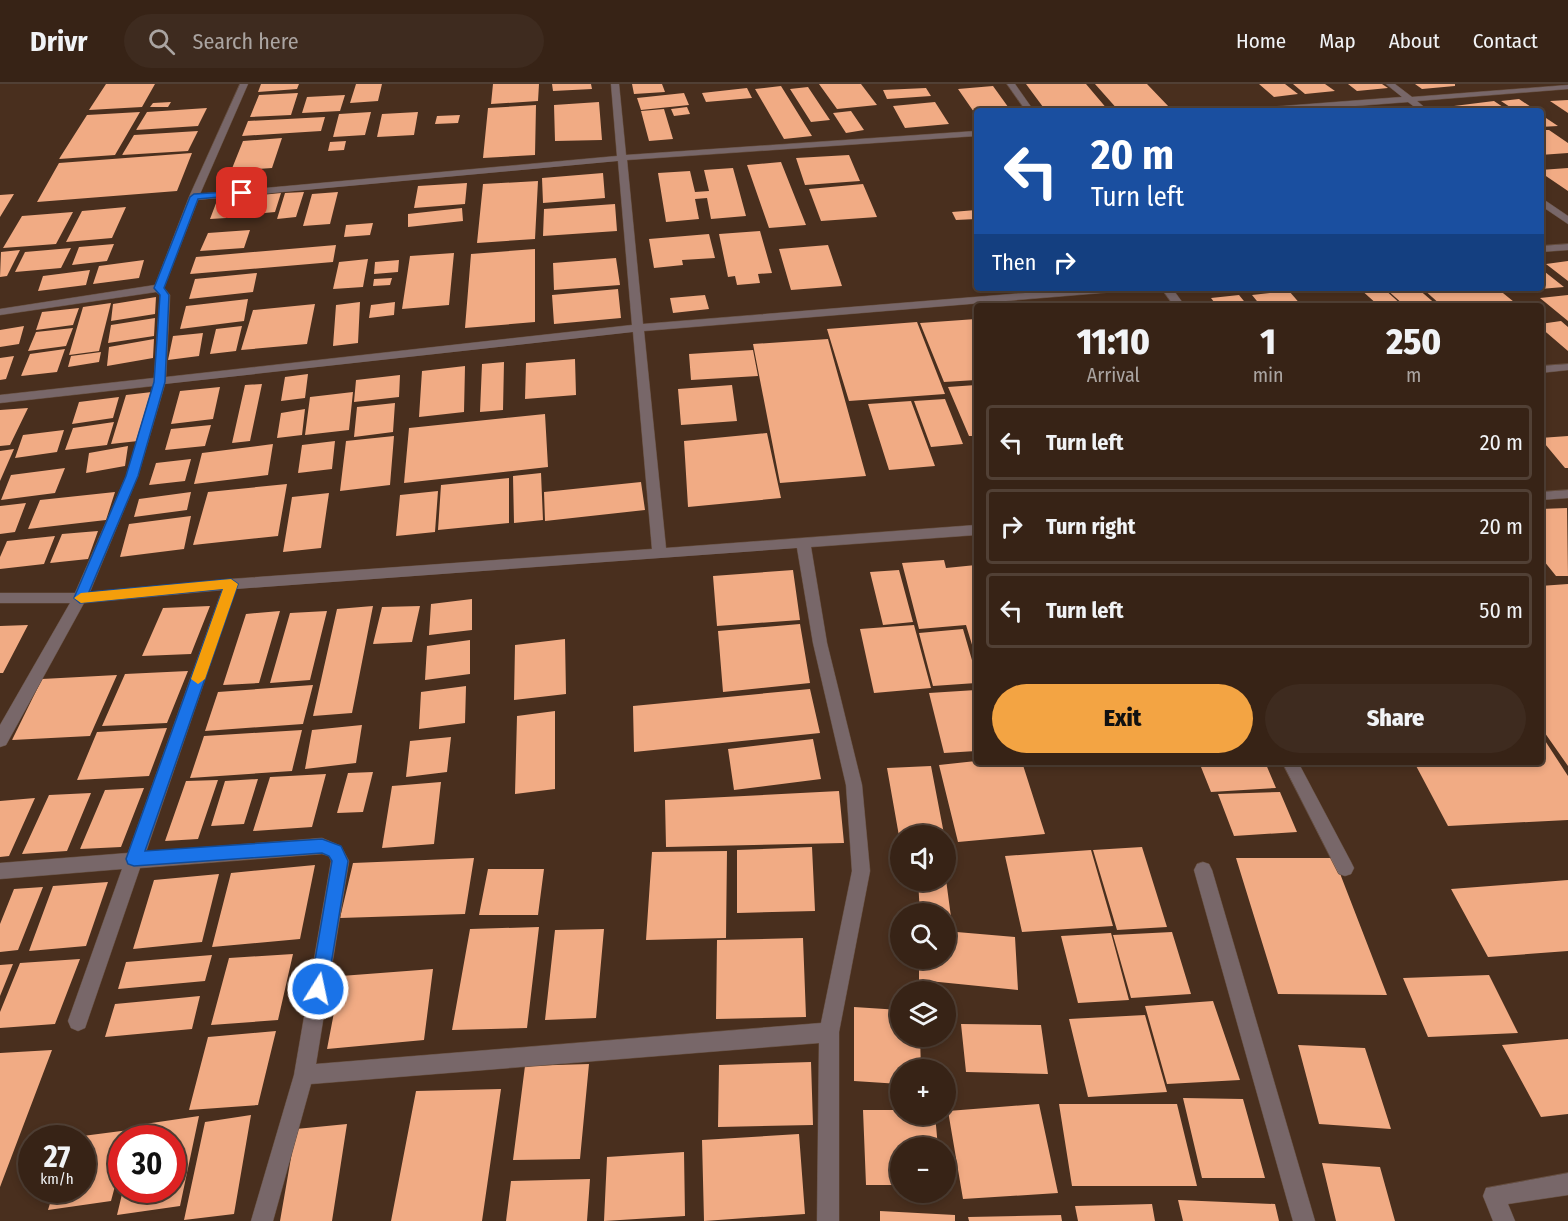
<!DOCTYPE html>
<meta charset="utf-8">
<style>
:root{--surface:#372316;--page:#3e2b1f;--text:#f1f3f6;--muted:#aaa4a1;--line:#514035;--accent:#f3a443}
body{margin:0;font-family:"Fira Sans Condensed",sans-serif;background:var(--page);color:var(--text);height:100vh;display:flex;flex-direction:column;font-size:22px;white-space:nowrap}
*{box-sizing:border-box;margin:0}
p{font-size:20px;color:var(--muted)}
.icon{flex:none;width:33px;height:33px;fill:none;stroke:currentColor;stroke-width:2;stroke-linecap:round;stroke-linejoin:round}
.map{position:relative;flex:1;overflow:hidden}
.side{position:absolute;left:974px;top:219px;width:570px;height:462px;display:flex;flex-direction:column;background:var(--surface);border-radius:6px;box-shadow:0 3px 9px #0003,0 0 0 2px var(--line)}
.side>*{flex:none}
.banner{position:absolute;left:974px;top:24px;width:570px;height:183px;border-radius:6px;box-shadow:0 3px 9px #0003,0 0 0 2px var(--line);background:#1a4fa0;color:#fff;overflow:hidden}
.controls{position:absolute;left:890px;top:741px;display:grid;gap:12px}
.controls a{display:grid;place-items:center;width:66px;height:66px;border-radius:50%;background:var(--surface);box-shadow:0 3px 9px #0003,0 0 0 2px var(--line);font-size:30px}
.speed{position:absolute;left:18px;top:1041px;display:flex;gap:12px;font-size:30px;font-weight:700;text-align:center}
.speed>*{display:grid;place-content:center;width:78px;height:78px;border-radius:50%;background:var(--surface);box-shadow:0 3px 9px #0003,0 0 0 2px var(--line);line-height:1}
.speed small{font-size:15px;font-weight:400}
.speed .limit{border:9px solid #d22;background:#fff;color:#111}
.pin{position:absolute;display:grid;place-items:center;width:51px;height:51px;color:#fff;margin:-26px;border-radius:12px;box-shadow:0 3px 9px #0006}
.me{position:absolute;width:66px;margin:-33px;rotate:10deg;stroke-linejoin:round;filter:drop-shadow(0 0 4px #0008)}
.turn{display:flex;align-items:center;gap:21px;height:126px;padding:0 18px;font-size:27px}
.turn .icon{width:78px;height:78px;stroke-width:2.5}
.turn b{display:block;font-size:42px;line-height:51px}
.then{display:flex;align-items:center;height:57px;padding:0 18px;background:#0003;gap:12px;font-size:22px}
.eta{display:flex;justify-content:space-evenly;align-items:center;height:102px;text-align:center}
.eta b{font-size:36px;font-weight:800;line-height:42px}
.action{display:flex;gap:12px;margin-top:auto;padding:12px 18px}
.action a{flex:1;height:69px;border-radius:36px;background:var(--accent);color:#111;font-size:24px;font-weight:800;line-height:69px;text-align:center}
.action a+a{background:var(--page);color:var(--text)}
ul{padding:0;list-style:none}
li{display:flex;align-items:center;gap:18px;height:75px;margin:0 12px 9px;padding:0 6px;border:3px solid var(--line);border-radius:6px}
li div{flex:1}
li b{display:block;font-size:22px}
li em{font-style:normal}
header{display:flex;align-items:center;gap:36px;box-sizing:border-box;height:84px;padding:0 30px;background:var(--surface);border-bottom:2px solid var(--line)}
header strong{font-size:28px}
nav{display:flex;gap:33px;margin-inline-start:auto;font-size:21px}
.search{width:420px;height:54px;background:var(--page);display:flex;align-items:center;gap:15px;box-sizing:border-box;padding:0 21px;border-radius:33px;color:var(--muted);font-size:22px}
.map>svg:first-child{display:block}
</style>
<header>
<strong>Drivr</strong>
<div class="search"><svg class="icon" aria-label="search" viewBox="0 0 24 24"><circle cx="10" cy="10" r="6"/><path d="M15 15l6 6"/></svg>Search here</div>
<nav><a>Home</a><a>Map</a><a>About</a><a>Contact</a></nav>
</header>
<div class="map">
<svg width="1568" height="1137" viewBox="0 0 1568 1137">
<rect width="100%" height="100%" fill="#492f1e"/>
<!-- building -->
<path fill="#f1ab84" d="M106 0H155L142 23 89 26Z
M261 0H299L297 5 258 8Z
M356 0H382L378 17 350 19Z
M493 0H539L538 17 491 20Z
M552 0H591L592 5 553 7Z
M632 0H662L665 8 634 10Z
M819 0H861L877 21 837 25Z
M1026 0H1086L1108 26 1046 27Z
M1095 0H1147L1170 24 1119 27Z
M1259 0H1285L1298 10 1274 13Z
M1293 0H1325L1335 7 1305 10Z
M1348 0H1382L1388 4 1357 7Z
M1415 0H1455V2L1422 5Z
M781 2 812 52 784 55 755 5Z
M993 2 1011 27H976V31L958 5Z
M808 3 830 36 811 38 790 5Z
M747 4 752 14 706 18 702 9Z
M926 4 931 12 887 15 883 6Z
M298 9 291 31 250 33 259 11Z
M684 9 689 21 641 26 637 14Z
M345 11 340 27 302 29 307 13Z
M1519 15 1537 27H1516L1501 17Z
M1568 16V29L1550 17Z
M1494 17 1509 27H1452L1446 23Z
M171 18 168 23H150L153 19Z
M599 18 602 56 555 57 554 21Z
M935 18 949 40 905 44 893 22Z
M536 21 535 71 483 74 488 24Z
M687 23 690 30 674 32 671 25Z
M207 24 198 42 136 46 147 28Z
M664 25 673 55 649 57 641 27Z
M851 27 864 46 846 49 833 29Z
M140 28 115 71 59 75 87 31Z
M371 28 365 51 333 53 339 30Z
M418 28 414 51 377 53 382 30Z
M1540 30 1558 42 1540 43Z
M460 31 458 39 435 40 437 32Z
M325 33 321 47 242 52 248 37Z
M1540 46H1549L1568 59V69L1540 71Z
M198 47 188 67 122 71 134 51Z
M282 54 272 84 231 87 243 57Z
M346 57 344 66 328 67 330 58Z
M192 69 177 107 37 118 59 79Z
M849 71 860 97 805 101 796 74Z
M781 78 806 141 769 144 747 81Z
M733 84 746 132 711 135 707 114 695 115 699 135 666 138 658 89 690 87 695 108 709 107 704 86Z
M1568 84V107L1540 88V86Z
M603 89 605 114 543 119 542 94Z
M538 97 535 155 477 159 483 100Z
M467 99 465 120 414 124 418 102Z
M863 100 877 133 821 137 809 105Z
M304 108 296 133 277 135 285 109Z
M338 108 330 140 303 142 312 110Z
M281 109 275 128 254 130 261 111Z
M14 110 0 133V111Z
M235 113 226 134 210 135 218 114Z
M257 113 250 133 230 134 238 114Z
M615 120 617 147 543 152 544 125Z
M126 123 112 154 66 158 82 127Z
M462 124 463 137 408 143V130Z
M976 126V135L956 136 952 128Z
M73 128 56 160 3 164 22 132Z
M373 139 370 151 344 153 346 141Z
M250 146 244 164 200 167 208 149Z
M760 147 772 189 758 190 760 199 737 201 735 192 728 193 719 150Z
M709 150 715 174 682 176 683 181 654 184 649 155Z
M114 160 107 177 72 181 79 163Z
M336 161 333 178 190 190 196 173Z
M828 161 842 202 791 206 779 165Z
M71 164 61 184 15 188 25 168Z
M535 165V238L465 244 471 170Z
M20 166 7 192 0 193 1 168Z
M454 169 449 221 402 225 410 172Z
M616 174 620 201 554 206 553 179Z
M368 175 363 203 333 205 339 178Z
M144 176 139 194 93 200 99 182Z
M399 176 398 188 374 190 375 178Z
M1568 177V197L1546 180Z
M1540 184 1564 203 1540 205Z
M90 186 86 201 38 207 43 192Z
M257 189 253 208 189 215 195 195Z
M392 194 390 201 373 202 374 195Z
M1359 204H1383L1403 222H1379Z
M1385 204H1417L1438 222H1405Z
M1422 204H1466L1471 209 1498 205 1519 222H1442Z
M1502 204H1532L1535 206 1508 209Z
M618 205 621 234 554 240 552 211Z
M1289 207 1302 222H1261L1252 211Z
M705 211 709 225 673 229 670 214Z
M1239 211 1248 222H1217L1211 214Z
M1568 211V237L1540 214Z
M156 213 155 230 111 237 113 220Z
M248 215 244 237 180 245 186 222Z
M360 218 358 259 333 262 336 221Z
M395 218 394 231 369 234 371 221Z
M111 219 99 267 69 271 83 223Z
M315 220 307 260 241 266 253 226Z
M79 224 73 241 36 246 42 228Z
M155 234 154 252 108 259 111 241Z
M976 235V296L944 298 920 239Z
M1561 237 1568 243V267L1540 243V240Z
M917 238 945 310 849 317 827 245Z
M24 242 19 260 0 263V246Z
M242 242 236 267 210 270 216 245Z
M73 244 66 262 28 267 36 248Z
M203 249 199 272 168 276 173 252Z
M154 255 153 274 107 282 109 263Z
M828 255 866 392 780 399 753 260Z
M65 265 57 288 21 292 30 270Z
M753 266 758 292 691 296 689 270Z
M101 268 99 278 68 283 71 272Z
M14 272 6 295 0 296V274Z
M575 275 576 311 525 315 526 279Z
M504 278 503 326 480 328 482 280Z
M465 282 464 328 419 333 422 287Z
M308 290 305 314 281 317 285 293Z
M400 291 399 313 354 318 356 296Z
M262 300 250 357 232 359 245 301Z
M732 301 737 337 681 341 678 305Z
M976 301V352H969L948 303Z
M220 303 213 335 171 340 180 307Z
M152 308 138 357 111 360 126 311Z
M353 308 349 346 305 351 310 313Z
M119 313 113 334 72 340 79 318Z
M945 315 963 360 931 363 914 317Z
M911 317 935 382 889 386 868 320Z
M395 319 393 348 354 353 357 323Z
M28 324 10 361 0 362V326Z
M305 325 302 351 277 354 281 329Z
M545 330 548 383 404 399 409 344Z
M114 338 107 361 65 366 73 344Z
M211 341 205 362 165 366 171 345Z
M64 346 57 368 15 374 23 351Z
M767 349 781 414 688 423 684 357Z
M394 352 390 401 340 407 346 357Z
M1568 352V384H1565L1540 354Z
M335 357 332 385 298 389 302 361Z
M273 360 268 391 194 400 202 369Z
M128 362 125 382 86 389 89 369Z
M14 365 0 397V367Z
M191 375 185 397 149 401 156 379Z
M65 384 55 409 1 416 11 391Z
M541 389 543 436 514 439 513 392Z
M509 394V439L438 446 441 401Z
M641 398 645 426 545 437 544 408Z
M287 400 278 452 193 461 208 408Z
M438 407 435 448 396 452 400 411Z
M115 408 106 436 28 445 40 416Z
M191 408 187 426 134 433 139 415Z
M329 409 321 464 283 468 292 413Z
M26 419 15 448 0 450V422Z
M1567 424 1568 492H1556L1540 472V425Z
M191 432 184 465 120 473 129 440Z
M98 447 88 475 50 479 62 450Z
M55 452 44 480 0 485V473L7 457Z
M944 476 946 484 976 481V574L966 541 919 545 902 479Z
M793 486 800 536 717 542 713 492Z
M899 486 913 538 883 541 870 488Z
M1568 500V682L1540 642V502Z
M472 515V546L429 551 431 520Z
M210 522 191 570 142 572 163 524Z
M373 522 352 629 313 632 337 525Z
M420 522 412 558 373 560 382 523Z
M280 527 259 599 223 601 246 530Z
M327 527 310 596 270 599 290 529Z
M800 540 810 599 723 608 718 547Z
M28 541 3 589H0V542Z
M914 541 931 604 874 609 860 545Z
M963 545 976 590V599L933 602 919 549Z
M565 555 566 610 514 616 515 561Z
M470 556V590L425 596 427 562Z
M188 587 167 639 102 642 125 590Z
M117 591 90 652 12 656 42 595Z
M313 601 303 640 205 647 218 608Z
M466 602 465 639 419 645 421 608Z
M810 605 820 649 634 668 633 622Z
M976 606V667L944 669 929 609Z
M555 627V705L515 710 517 632Z
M362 641 356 679 305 685 312 646Z
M167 644 149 692 77 696 97 648Z
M302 646 292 687 190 694 204 652Z
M1540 649 1568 692V736L1448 742 1414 678H1540Z
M451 653 447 688 406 693 410 657Z
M813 655 821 695 734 706 728 665Z
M976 677 1022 678 1045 750 958 758 939 681Z
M1199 678H1265L1276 704 1211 708Z
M931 682 944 750 899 752 887 684Z
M373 688 363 728 337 729 348 689Z
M326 690 312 743 253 747 270 693Z
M258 695 244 740 211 742 225 697Z
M218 696 198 755 165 757 186 697Z
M441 698 434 760 382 764 392 702Z
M144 704 121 763 80 765 105 706Z
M839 707 844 759 666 763 665 716Z
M1280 708 1297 748 1234 752 1218 710Z
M91 709 67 767 22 770 49 711Z
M35 714 9 772 0 773V717Z
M812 763 815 827 737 829V766Z
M1142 763 1167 843 1117 846 1093 766Z
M1091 766 1113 842 1022 848 1005 772Z
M727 767 726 854 646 856 652 768Z
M474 774 465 830 340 834 353 779Z
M1236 774H1334L1387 911 1278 910Z
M315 781 300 855 212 863 231 789Z
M488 785H544L538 831H479Z
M945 788 951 833H945V830H920L918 796H945Z
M219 790 202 858 133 865 154 796Z
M1568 796V867L1488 873 1451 805Z
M108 798 86 862 29 867 53 802Z
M43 803 18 866 0 868V840L14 805Z
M539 843 527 944 452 946 470 845Z
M604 845 596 934 545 936 555 846Z
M945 847 1015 853 1018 906 919 896V874H945Z
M1172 848 1191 910 1131 914 1113 851Z
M1111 849 1129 916 1078 919 1061 852Z
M803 854 806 933 716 935 717 856Z
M293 870 278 936 211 941 229 874Z
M212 871 205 897 118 905 126 878Z
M80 875 55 940 0 944V928L20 879Z
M13 880 0 912V881Z
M433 885 424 956 327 965 341 892Z
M1489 891 1518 949 1428 953 1403 894Z
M200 912 192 945 105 953 115 920Z
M1213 917 1240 996 1167 1000 1145 922Z
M854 923 900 926V952H920L921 986H900V1000L854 997Z
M1145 931 1167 1008 1088 1013 1069 935Z
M961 940 1041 941 1048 990 966 988Z
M276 947 258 1021 189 1026 208 953Z
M1568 955V1030L1541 1033 1502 961Z
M1298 961 1365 964 1391 1045 1319 1040Z
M52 966 0 1103V969Z
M811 978 813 1041 718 1043 719 981Z
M589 980 580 1075 513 1076 525 982Z
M501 1005 482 1137H391L416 1007Z
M1183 1014 1243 1015 1265 1094H1202Z
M1039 1020 1058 1109 963 1115 948 1027Z
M1059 1020H1177L1197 1102H1072Z
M863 1026H900V1030H935L938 1064H900V1101H866Z
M251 1031 234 1130 184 1136 205 1038Z
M199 1032 180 1122 117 1131 123 1106H172V1054H135L138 1041Z
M347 1040 332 1137H280L296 1045Z
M129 1046 127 1054H122V1076L111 1117 48 1126 54 1106H82V1054L75 1053Z
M799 1050 805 1130 704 1137 702 1056Z
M684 1068 685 1132 604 1137 607 1073Z
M1322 1079 1380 1083 1395 1137H1336Z
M590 1095 587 1137H506L511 1097Z
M1178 1116 1275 1120 1279 1137H1183Z
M1152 1120 1155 1137H1078L1075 1122Z
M880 1127 955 1131V1137H880Z
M1061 1131 1062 1137H969L968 1133Z"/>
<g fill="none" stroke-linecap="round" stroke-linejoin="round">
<defs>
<path id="minor" d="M240 0H248L200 110 617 72 611 0H619L626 71 976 47V52L627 76 643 240 1086 204H1130L1125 207 644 247 666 464 976 441V451L811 463 827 559 862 701 870 787 839 948V1137H817L819 959 311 1000 273 1137H251L294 991 331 777 329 772 322 770 140 784 85 944 78 947 71 944 68 937 122 785 0 795V779L128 769 222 506 84 519 6 661 0 663V641L70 519H0V509H75L126 392 153 302 0 319V311L154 294 160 211 156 208 0 231V225L155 201 189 113ZM618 77 632 241 166 293 170 211 164 204 198 116ZM633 248 652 465 231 495 90 508 138 392 165 300ZM797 464 813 559 846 701 852 787 821 939 316 980 349 777 341 762 322 754 146 768 236 505Z
M1007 0H1015L1034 27H1026Z
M1386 0H1395L1412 13 1568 1V5L1417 17 1429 27H1420L1408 18 1290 27H1253L1257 24 1402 13Z
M1540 113 1568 132V140L1540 121Z
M1568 160V166L1540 168V162Z
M1161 204H1172L1185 222H1174Z
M1568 280V286L1540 289V282Z
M1568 406V414L1540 416V408Z
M1282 678H1298L1351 778 1354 784 1351 790 1345 792 1339 790Z
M1203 778 1209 780 1212 786 1315 1137H1293L1194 786 1197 780Z
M1568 1089V1111L1508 1120 1515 1137H1493L1483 1112 1486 1104Z"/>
</defs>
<!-- minor casing -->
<use href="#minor" stroke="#664e3e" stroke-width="1"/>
<!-- minor -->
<use href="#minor" fill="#786769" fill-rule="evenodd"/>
</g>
<!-- route -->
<path fill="#1a73e8" stroke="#114b97" stroke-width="1.5" d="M245 107 242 111 198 115 164 204 169 211 165 298 138 392 89 508 231 495 238 500 145 767 322 755 341 762 348 777 327 905 324 911 318 914 312 911 310 905 332 777 329 772 322 769 134 782 128 780 126 775 223 505 80 519 74 514 126 392 154 298 160 211 154 204 190 113 194 110Z"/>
<!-- slow -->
<path fill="#f59e0b" d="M231 495 238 500 205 595 198 600 191 595 223 505 81 519 74 514 81 509Z"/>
</svg>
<div class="controls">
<a><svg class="icon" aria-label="sound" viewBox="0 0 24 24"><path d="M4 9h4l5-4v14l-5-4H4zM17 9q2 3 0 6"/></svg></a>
<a><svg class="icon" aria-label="search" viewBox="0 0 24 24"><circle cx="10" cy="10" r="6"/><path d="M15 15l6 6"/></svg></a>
<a><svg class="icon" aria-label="layers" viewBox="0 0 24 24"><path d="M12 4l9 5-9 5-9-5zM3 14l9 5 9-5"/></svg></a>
<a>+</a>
<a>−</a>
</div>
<div class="speed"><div>27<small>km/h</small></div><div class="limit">30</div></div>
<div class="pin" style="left:242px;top:109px;background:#d93025"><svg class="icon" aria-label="arrive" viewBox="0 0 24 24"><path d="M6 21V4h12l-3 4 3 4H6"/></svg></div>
<svg class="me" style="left:318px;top:905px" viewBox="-20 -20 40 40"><circle r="17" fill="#1a73e8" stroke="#fff" stroke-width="3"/><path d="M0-11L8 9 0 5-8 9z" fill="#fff"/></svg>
<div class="banner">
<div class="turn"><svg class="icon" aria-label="left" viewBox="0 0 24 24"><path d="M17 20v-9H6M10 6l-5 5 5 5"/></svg><div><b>20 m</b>Turn left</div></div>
<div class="then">Then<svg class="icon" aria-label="right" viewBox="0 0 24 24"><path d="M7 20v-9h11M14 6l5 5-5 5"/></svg></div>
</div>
<section class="side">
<div class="eta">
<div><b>11:10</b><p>Arrival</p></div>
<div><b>1</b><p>min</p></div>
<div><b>250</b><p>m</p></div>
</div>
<ul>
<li><svg class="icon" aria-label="left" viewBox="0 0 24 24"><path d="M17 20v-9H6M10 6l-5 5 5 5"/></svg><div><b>Turn left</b></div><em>20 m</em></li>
<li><svg class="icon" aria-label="right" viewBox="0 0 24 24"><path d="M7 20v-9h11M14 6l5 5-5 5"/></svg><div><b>Turn right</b></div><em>20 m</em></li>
<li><svg class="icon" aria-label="left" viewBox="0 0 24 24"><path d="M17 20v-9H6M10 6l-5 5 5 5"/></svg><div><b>Turn left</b></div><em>50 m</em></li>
</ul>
<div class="action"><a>Exit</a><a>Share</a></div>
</section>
</div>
